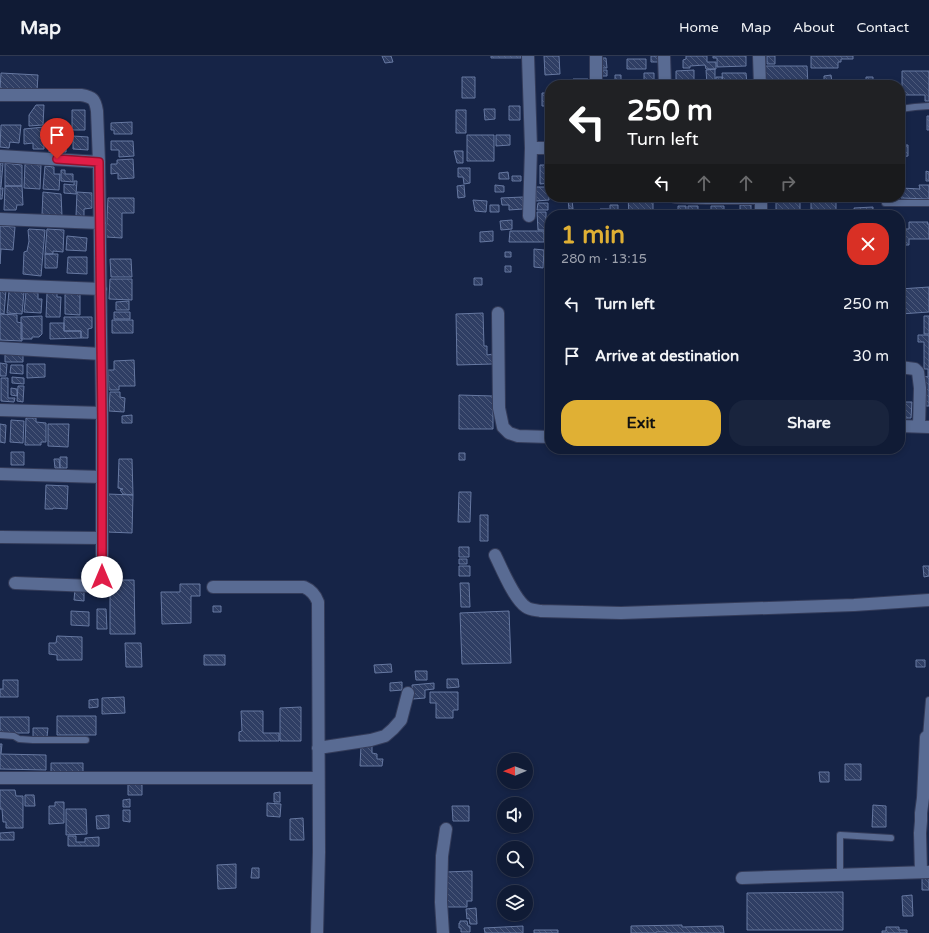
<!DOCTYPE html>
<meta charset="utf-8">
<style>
:root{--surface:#101b35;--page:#19243d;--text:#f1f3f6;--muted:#9ca1ad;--line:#303950;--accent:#e0b034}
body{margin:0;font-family:"Varela Round",sans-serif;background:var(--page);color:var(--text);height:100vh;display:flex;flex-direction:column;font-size:15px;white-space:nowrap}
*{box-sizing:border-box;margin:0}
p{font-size:13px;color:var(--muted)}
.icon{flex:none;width:22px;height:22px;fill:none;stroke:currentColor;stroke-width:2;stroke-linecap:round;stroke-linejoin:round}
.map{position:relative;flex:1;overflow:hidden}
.sheet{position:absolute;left:545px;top:154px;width:360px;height:244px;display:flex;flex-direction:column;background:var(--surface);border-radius:16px;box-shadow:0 2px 6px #0003,0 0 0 1px var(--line)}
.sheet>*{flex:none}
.hud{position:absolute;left:545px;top:24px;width:360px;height:122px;border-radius:16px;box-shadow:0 2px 6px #0003,0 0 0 1px var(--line);background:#202124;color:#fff;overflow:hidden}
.needle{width:26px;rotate:269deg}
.fabs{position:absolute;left:497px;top:697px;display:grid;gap:8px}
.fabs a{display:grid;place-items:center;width:36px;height:36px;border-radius:50%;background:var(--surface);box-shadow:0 2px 6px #0003,0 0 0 1px var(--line);font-size:20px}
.pin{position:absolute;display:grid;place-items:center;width:34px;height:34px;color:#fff;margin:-41px -17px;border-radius:50% 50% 50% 0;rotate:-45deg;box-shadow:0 0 4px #0007}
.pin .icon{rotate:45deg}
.me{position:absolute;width:44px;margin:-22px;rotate:0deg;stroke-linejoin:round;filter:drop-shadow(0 0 3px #0008)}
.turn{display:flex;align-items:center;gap:14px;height:84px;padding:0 16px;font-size:18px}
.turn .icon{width:52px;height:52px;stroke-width:2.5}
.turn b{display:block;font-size:28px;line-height:34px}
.lanes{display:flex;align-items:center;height:38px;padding:0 16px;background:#0003;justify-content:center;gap:20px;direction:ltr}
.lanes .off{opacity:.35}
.round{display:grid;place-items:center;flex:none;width:42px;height:42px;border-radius:16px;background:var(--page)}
.overview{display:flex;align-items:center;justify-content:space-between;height:68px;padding:0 16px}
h1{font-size:24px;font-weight:700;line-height:30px;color:var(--accent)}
.action{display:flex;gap:8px;margin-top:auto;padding:8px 16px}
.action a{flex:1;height:46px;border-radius:16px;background:var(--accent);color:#111;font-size:16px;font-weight:700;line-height:46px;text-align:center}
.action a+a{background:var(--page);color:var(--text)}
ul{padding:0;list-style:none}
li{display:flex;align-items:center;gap:12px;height:52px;padding:0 16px}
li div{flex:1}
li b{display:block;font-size:15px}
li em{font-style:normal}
header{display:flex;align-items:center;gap:24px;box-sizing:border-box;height:56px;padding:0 20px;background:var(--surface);border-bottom:1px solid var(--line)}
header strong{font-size:19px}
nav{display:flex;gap:22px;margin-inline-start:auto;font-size:14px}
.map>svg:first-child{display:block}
</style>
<header>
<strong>Map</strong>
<nav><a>Home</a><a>Map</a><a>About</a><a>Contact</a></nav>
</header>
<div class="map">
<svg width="929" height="877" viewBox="0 0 929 877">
<defs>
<pattern id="building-back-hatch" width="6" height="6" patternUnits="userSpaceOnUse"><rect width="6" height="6" fill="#2f3e64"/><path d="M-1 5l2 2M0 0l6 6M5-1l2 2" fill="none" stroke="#4d5a7b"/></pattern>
</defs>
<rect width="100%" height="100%" fill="#162447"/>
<!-- building -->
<path fill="url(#building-back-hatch)" stroke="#6678a1" d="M382 0H391L393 6 385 7Z
M491 0H521V2H491Z
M544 0H559L560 18 545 19Z
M651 0H662V6H651Z
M686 0H707V6H716V13H706L705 9 690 10V12H683V4L686 3Z
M713 0H746V10L717 11V2H713Z
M767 0H775V8H767Z
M811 0H853V3H841V6H838V12H811Z
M600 2H606L607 12H600Z
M627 3H646V13H627Z
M764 10H807L808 29H764Z
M715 13V29H707L706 14Z
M600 14H607V20H600Z
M694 14V29H676V15Z
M902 15H929V45H925V39H902Z
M1 17 38 19 37 35 0 33Z
M644 17H654V27H644Z
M722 17H746L747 28H752V29H723Z
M615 19H621V26H615Z
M831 19 832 26 824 27V20Z
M462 21H475V42H462Z
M716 21H722V28H716Z
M866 21H873V29H866Z
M573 23H588V29H573Z
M542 37H550V50H542Z
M36 49H44L43 69 29 70V59Z
M509 50H520V64H509Z
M484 53H495V63L485 64Z
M72 54H85V74H72Z
M456 54H466V77H456Z
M927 60H929V74H927Z
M132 66V78H114V74H111V67Z
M1 69H21L19 87 10 86 9 92 0 91Z
M44 71V93H33V87L24 88V73Z
M44 71 67 72 66 96H49L50 82 44 81Z
M467 79H494V105H467Z
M496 79H510V89L496 90Z
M73 80 88 81V94L73 93Z
M111 85H133L134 100 119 101V94H111Z
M900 89H908V100L900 101Z
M454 95H463V107H457Z
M133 103 134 122 118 123V117L111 118V108H117V104Z
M0 107H3L1 131H0Z
M5 107 22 109V130H5Z
M25 108 41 109 40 133 24 132Z
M540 109H550V127L540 128Z
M45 110 54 111V118H60L59 134 43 133Z
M458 112H470V127L464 128 463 121H458Z
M61 114H65V118H73V126L61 125Z
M926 115 929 116V125H926Z
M508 116 509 123H499V117Z
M512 120H521V125H512Z
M74 125H77L76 138 64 137V128L74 129Z
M464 129 465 141 458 142 457 130Z
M495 129 504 130V136H495Z
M919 129H929V143L901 142V132L920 133Z
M5 130H22L23 149H17L16 154H4Z
M536 131H548L549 144 536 145Z
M0 132H3L2 143H0Z
M43 136 61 138 62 160 42 159Z
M77 136 92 137V152L84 153V161L76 160Z
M523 141V153L509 154V149H502L501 142Z
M628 141H653V159H629Z
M776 141H791V146H800V159H776Z
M811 141H869V146H836V159H811Z
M108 142H134V157H122V182L106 181Z
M590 142H596V146H590Z
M473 144 487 145 486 156 475 155Z
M568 144H572L573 153H569Z
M538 147H548V154H537Z
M490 149H499V156H490Z
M610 149H618V154L610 155Z
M740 149H751V157H754L755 159H733V156H740Z
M678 150H686V159H678Z
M688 150H698V159H688Z
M711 150H724V158L732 157V159H711Z
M873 151V159H855L854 152Z
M600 153H609V158H600Z
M558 155H565V159H558Z
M596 155V159H586V156Z
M537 156H546V174H538Z
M512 164V173L501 174 500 165Z
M909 166H928L927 168H929V183H909V189H900V173H909Z
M0 170 15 171 13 194 1 193 0 208Z
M29 173 45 174 41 220 23 218 24 196 27 195 29 185 28 174Z
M47 173 64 174 63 196 53 195V198H45Z
M493 175V185L480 186V176Z
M510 175H544V186H509Z
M67 180 87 182 86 195 66 194Z
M534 193 544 194 543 212 534 211Z
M505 196H511V201H505Z
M45 198H58L57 212H45Z
M68 201H87V218L67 217Z
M110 203H131L132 221H111Z
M505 210H511V216H505Z
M474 222H482V229H474Z
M110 223H132V244L109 243Z
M929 231V256L900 258V233Z
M0 233 6 234 4 258 0 257Z
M9 235 24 236 22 258 7 257Z
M26 236 38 237V243H42L41 257 24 256Z
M47 237H57V241H61L60 261H46Z
M65 238H80V259L65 258Z
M129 245V254H116V246Z
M114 256H130V263H114Z
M483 257 484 290H487V299L493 298V308L457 309 456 258Z
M0 258 17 259V266L22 267V285L0 284Z
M42 260V278L39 281H32V283H21V261Z
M924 260H929V278H924Z
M64 261H92V272L88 273V282H81V275H64Z
M112 264H133V277H112Z
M50 267H64V275H81V282L50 283Z
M918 279H929V350H926V335L923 334V320L928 321V313H924V286H918Z
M5 297H23V306H5Z
M134 304 135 330H119V334H109L108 314H114V305Z
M0 307 7 308 6 320H0Z
M27 308H45V321L27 322Z
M11 309H23V318L10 317Z
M12 321 24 322V328L12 327Z
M1 322H8V342H15L14 346 1 345Z
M18 330H24L23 346 17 345Z
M11 332 17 333V340L11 339Z
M110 336H120V341L125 342 124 356 109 355Z
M459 339 493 340V373H459Z
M900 346H912L911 362H900Z
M132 359V367H122V360Z
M26 362H36V366L46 367V386H41V389H25Z
M11 364 24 365 23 387 10 386Z
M0 368 6 369 5 387 0 386Z
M48 368H69L68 391 48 390Z
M11 396H24V409H11Z
M459 397H465V404H459Z
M60 401H67V412H60Z
M54 403H59L60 412H55Z
M119 403H132L133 439 123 438 120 434 123 433 118 432Z
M46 429 68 430 67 453 53 452V453H45Z
M459 436H471L470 466H458Z
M108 438 133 439 132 477 107 476Z
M480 459H488V485H480Z
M459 491H469V501H459Z
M459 503H467V508H459Z
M459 510H470V520H459Z
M923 510H929V520L924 521Z
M110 524H134L135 578H110Z
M460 527H469L470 551H461Z
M180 528H200V540H191V567L162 568 161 536H180Z
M75 533H84V545L74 544Z
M213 550H221V556H213Z
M97 553H106L107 573H97Z
M71 555 89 556V570L71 569Z
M509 555 511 607 462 608 460 557Z
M57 580 82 581V604H57V599L49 598V587H56Z
M125 587H141L142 611H126Z
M204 599H225V609H204Z
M916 604H925V611H916Z
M391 608 392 616 375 617 374 609Z
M415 615H427V624H416Z
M447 623H458L459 631 447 632Z
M3 624H18V641H0V633H3Z
M402 626V634L390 635V627Z
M434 627V633L425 634V642L413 643 412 629Z
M430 636H458V654H453V662H436V647H430Z
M124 641 125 657 102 658V642Z
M98 643V651L89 652V644Z
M301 651V685H280V652Z
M241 655H263V677H279V685H239V676L242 675Z
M57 660H96V679H57Z
M0 661H29V677H0Z
M33 672H48L47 681H33Z
M0 688H2L1 698 46 699V714L0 713Z
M361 690H372V697L377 698V703H383L382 710H360Z
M51 707H83V717H51Z
M845 708H861V724H845Z
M819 716H829V726H820Z
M128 727H142V739H128Z
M0 734H15L16 740H23V772H6V766H3L2 753H0Z
M280 736V746H274V737Z
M25 739H34L35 750H25Z
M130 743V751H123V744Z
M55 746H64V767L49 768V750H55Z
M267 747 281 748 280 761 267 760Z
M873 749 886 750V771H872Z
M452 750H469V765H453Z
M66 753H86L87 778 66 779Z
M123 754H130V766L123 765Z
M109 759V772L97 773 96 760Z
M303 762 304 784H290V763Z
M14 776V784H0V777Z
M68 780H76V786H85V782L99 781V790H68Z
M236 808V832L218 833 217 809Z
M252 812H259V822H251Z
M472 815V845H467V851H446V816Z
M922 822H929V834H922Z
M843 836V874H747V837Z
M912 839 913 860H903L902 840Z
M476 852 477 868H470L469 862 467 863 466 853Z
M460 865H467L468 870H470V876H461V872H459V867H460Z
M682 869V871L723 870 724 877H667V876H656V877H631V870Z
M523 870V877H485L484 872Z
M886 871H899V874H907V877H882V875H886Z
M534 874H558V877H534Z"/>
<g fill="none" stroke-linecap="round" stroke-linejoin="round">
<defs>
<path id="lane" d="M900 53 915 51 929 50
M885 147H929
M0 679 14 680 19 683 33 684H86
M926 681 929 644
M840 819V779L891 782"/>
<path id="street" d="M528 0 531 92 529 160
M596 0V29
M664 0 665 29
M759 0 760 29
M0 39H81C93 41 95 43 97 55L99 106 102 357V521L99 526 92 530 15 527
M531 92H550
M0 100 99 106
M675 141 706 142H761
M761 141V159
M0 163 100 167
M0 229 101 233
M498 257 499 352 503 371 509 377 518 380 550 381
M0 292 101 298
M900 311 915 313 918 316 920 332 919 370
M0 354 102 357
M900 370 929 371
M0 418 102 421
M0 481 102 482
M495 499C502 513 514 543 526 551 530 554 536 554 541 555L621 557 854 549 929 544
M213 531H304C311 534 315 538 318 546L319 796 317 877
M318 692 371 684 385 680 393 673 401 664 408 637
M0 722H318
M921 816 920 777 921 765V757L923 742 926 681H929
M742 822 929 816
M443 877 441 846 442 800 446 773"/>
</defs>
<!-- lane casing -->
<use href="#lane" stroke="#343c5a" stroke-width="8"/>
<!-- street casing -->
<use href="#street" stroke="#343c5a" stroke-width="14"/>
<!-- lane -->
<use href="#lane" stroke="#596b93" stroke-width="6"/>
<!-- street -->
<use href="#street" stroke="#596b93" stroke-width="12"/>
</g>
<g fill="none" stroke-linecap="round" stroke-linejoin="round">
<defs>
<path id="route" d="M57 103 99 106 102 370V521"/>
</defs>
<!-- route casing -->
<use href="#route" stroke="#92132f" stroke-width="10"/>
<!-- route -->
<use href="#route" stroke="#e11d48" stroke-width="7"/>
</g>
</svg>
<div class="fabs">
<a><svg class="needle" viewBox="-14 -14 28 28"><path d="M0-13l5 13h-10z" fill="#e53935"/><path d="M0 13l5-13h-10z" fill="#9ca1ad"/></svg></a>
<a><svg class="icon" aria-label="sound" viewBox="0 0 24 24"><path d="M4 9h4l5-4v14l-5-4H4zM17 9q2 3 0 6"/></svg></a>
<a><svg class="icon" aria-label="search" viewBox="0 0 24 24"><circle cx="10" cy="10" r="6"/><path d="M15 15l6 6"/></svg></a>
<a><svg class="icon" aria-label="layers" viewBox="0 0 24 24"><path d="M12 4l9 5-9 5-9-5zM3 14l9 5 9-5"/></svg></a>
</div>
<div class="pin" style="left:57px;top:103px;background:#d93025"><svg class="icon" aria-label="arrive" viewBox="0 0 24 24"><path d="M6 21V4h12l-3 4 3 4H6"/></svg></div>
<svg class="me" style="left:102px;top:521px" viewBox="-20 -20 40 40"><circle r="19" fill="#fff"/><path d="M0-13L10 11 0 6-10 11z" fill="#e11d48"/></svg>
<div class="hud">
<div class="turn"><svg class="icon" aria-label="left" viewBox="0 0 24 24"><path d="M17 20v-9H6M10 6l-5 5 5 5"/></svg><div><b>250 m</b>Turn left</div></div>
<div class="lanes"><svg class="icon" aria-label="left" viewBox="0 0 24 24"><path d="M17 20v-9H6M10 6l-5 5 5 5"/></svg><svg class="icon off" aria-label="ahead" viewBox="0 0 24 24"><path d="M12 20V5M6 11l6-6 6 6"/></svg><svg class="icon off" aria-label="ahead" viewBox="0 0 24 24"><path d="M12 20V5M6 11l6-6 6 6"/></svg><svg class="icon off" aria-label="right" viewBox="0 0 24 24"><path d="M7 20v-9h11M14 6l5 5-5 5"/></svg></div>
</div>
<section class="sheet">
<div class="overview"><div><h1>1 min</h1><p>280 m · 13:15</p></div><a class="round" style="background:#d93025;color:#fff"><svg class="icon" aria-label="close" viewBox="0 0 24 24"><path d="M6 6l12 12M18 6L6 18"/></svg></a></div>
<ul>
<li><svg class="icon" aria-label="left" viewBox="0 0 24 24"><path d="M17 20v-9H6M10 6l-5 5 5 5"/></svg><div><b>Turn left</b></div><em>250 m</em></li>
<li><svg class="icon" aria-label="arrive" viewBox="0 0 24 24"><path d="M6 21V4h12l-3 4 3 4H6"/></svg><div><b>Arrive at destination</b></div><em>30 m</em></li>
</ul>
<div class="action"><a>Exit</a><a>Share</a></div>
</section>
</div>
